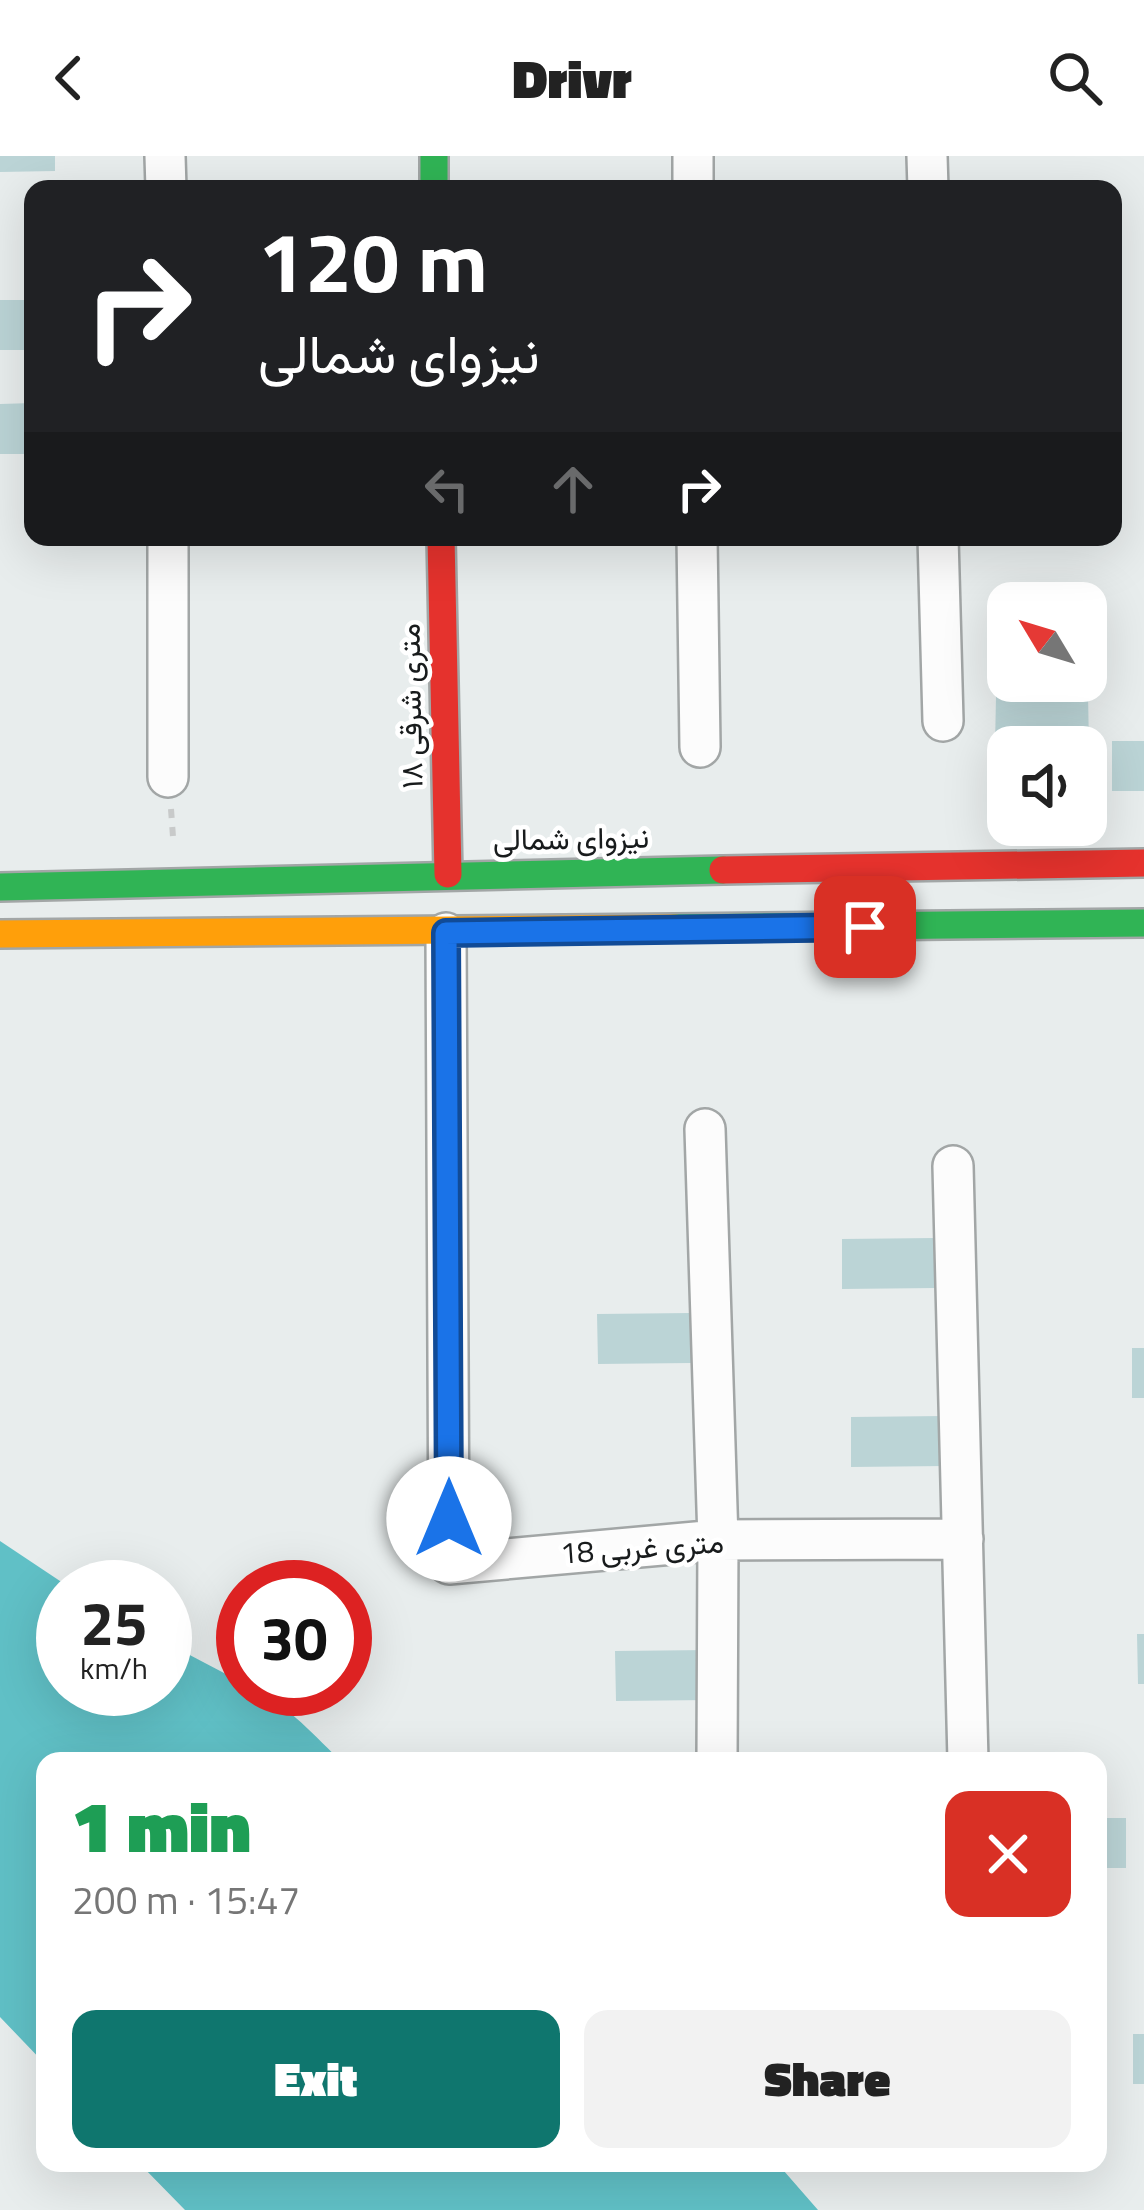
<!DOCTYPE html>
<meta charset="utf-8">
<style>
:root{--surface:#fff;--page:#f2f2f2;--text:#222;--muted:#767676;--accent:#0f766e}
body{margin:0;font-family:"Titillium Web",Vazirmatn,sans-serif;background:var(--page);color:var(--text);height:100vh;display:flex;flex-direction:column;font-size:45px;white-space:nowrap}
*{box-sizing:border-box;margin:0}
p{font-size:39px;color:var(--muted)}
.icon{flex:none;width:66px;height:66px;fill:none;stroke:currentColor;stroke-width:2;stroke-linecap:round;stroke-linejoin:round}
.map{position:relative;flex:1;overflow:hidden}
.panel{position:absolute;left:36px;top:1596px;width:1071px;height:420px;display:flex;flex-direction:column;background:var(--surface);border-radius:24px;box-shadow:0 12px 48px #0002}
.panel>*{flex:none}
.hud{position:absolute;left:24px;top:24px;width:1098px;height:366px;border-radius:24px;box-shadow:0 12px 48px #0002;background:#202124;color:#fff;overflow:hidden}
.needle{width:78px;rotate:308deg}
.controls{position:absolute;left:987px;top:426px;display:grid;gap:24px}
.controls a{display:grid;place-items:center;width:120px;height:120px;border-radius:24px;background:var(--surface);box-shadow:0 12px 48px #0002;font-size:60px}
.speed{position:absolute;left:36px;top:1404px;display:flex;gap:24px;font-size:60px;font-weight:700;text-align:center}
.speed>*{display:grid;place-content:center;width:156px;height:156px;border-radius:50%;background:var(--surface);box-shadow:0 12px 48px #0002;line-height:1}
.speed small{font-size:30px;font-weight:400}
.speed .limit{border:18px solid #d22;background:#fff;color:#111}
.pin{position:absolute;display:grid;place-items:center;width:102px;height:102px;color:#fff;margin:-51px;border-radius:24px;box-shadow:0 6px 18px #0006}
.me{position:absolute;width:132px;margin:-66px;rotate:0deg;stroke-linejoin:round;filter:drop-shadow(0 0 9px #0008)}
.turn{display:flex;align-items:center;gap:42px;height:252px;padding:0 36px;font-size:54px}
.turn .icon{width:156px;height:156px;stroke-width:2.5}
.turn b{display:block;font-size:84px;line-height:102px}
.lanes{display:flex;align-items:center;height:114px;padding:0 36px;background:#0003;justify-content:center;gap:60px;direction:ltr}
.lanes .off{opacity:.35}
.round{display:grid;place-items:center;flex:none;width:126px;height:126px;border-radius:24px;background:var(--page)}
.headline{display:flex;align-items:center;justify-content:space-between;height:204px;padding:0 36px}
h1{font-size:72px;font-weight:800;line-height:90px;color:#1e9e55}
.button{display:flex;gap:24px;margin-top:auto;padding:24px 36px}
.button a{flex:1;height:138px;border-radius:24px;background:var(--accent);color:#fff;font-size:48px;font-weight:800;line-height:138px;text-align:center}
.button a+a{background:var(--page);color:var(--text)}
header{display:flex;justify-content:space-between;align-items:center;height:156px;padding:0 36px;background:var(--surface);font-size:54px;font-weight:800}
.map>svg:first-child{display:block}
</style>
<header><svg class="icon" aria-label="back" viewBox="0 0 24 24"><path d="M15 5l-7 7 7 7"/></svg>Drivr<svg class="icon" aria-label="search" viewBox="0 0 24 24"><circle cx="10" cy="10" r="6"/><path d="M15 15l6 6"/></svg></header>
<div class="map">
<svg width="1144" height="2054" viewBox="0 0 1144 2054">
<rect width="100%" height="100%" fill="#e8eded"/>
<!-- water -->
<path fill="#60c0c6" d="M0 1385 69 1431H63V1533H165V1486L243 1527V1533C274 1533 318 1584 341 1605H45V1908L0 1861Z
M139 2007H777L818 2054H185Z"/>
<!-- building -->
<path fill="#bbd4d6" d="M0 0H55V15L0 16Z
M0 144H33V194H0Z
M33 247V298H0V248Z
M995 481H1008V525H1089V530L995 531Z
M1088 539 1089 589 995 590 996 540Z
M1112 585H1144V635H1112Z
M934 1082 935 1132 842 1133V1083Z
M691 1157V1207L598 1208 597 1158Z
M1132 1192H1144V1242H1132Z
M944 1260V1310L851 1311V1261Z
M1137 1478H1144V1528H1138Z
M709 1494V1544L616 1545 615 1495Z
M1098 1662H1126V1712H1098Z
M1133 1878H1144V1928H1133Z"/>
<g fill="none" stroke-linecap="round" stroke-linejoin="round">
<defs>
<path id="street" d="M165 0 166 33
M693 0V33
M927 0 928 33
M168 381V621
M697 381 700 591
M938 381 943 565
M446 777 449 1408 718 1384 963 1383
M705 973 718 1384 717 1605
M953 1010 968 1605"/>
<path id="fast" d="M434 0V33
M0 731 723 714
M675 772 1144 767"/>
<path id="slow" d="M0 778 675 772"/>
<path id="jam" d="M441 381 448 718
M723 714 1144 707"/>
</defs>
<!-- street casing -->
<use href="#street" stroke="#a2a6a6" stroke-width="44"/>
<!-- fast casing -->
<use href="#fast" stroke="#a2a6a6" stroke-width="32"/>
<!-- slow casing -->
<use href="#slow" stroke="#a2a6a6" stroke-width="32"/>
<!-- jam casing -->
<use href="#jam" stroke="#a2a6a6" stroke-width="32"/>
<!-- path -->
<path stroke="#c8caca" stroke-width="6" stroke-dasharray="9 9" stroke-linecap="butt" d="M171 653 173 681"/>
<!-- street -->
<use href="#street" stroke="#fcfcfc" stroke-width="39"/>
<!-- fast -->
<use href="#fast" stroke="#30b455" stroke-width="27"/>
<!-- slow -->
<use href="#slow" stroke="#ff9f0a" stroke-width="27"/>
<!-- jam -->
<use href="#jam" stroke="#e5322d" stroke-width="27"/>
</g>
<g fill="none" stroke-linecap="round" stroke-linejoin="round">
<defs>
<path id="route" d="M449 1363 446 777 865 771"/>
</defs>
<!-- route casing -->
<use href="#route" stroke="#114b97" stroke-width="30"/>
<!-- route -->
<use href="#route" stroke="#1a73e8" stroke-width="21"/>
</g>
<g text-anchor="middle" stroke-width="9" stroke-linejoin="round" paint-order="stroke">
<!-- street labels -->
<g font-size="30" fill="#181b1c" stroke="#fff">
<text transform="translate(411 550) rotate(-91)" y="10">۱۸ متری شرقی</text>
<text transform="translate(571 683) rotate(-1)" y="10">نیزوای شمالی</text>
<text transform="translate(642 1392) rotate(-4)" y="10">18 متری غربی</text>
</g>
</g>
</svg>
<div class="controls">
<a><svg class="needle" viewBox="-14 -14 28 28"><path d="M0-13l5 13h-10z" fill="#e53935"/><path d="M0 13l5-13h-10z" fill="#767676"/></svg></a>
<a><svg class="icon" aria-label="sound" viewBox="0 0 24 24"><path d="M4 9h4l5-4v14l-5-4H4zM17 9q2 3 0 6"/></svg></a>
</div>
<div class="speed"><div>25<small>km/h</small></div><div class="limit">30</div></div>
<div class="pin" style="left:865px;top:771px;background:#d93025"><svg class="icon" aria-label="arrive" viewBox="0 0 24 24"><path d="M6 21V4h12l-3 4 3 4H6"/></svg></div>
<svg class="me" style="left:449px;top:1363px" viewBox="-20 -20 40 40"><circle r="19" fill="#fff"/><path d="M0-13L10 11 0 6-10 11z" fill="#1a73e8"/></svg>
<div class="hud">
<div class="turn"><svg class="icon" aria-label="right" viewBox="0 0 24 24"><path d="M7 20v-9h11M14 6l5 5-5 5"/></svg><div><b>120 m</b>نیزوای شمالی</div></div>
<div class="lanes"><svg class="icon off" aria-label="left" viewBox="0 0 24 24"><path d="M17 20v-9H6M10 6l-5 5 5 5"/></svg><svg class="icon off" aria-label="ahead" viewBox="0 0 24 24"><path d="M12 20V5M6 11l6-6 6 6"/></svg><svg class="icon" aria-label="right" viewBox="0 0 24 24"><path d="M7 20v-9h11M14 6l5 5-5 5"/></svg></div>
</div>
<section class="panel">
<div class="headline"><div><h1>1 min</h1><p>200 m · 15:47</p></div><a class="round" style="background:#d93025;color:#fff"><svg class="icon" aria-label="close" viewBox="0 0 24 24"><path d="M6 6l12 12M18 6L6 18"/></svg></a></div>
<div class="button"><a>Exit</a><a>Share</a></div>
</section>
</div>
